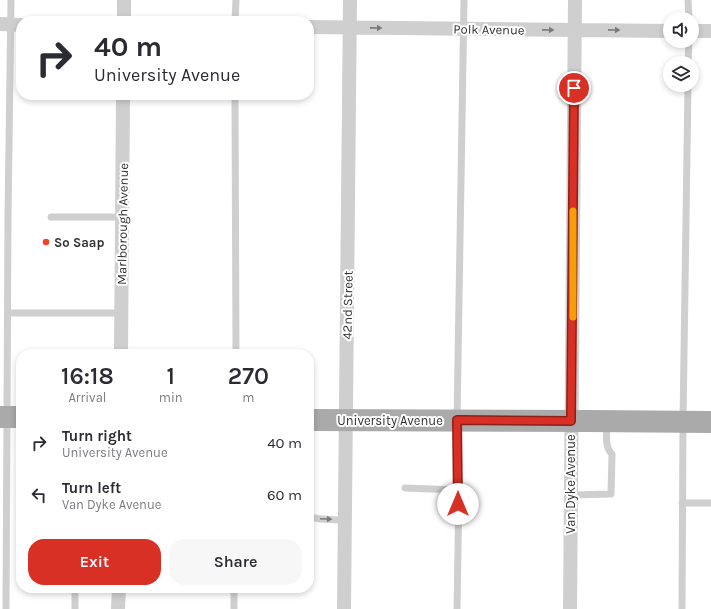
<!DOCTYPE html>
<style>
:root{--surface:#fff;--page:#f7f7f7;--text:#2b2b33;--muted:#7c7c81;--accent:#d93025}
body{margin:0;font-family:Karla,sans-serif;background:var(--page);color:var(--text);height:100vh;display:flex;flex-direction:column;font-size:15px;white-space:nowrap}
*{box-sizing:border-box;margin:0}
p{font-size:13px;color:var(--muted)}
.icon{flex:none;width:22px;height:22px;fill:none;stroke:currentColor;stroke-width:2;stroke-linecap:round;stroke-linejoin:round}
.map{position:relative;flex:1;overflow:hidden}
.sheet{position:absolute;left:16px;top:349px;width:298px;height:244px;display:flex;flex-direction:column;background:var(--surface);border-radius:16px;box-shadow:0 2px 6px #0003}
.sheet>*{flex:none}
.top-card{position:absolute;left:16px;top:16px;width:298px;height:84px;border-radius:16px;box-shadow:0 2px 6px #0003;background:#fff;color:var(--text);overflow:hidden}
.controls{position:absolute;left:663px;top:12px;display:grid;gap:8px}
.controls a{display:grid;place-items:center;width:36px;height:36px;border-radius:50%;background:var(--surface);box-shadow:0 2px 6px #0003;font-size:20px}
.pin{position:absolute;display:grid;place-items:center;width:34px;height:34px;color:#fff;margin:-17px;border:2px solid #fff;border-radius:50%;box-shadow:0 1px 4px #0007}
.me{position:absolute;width:44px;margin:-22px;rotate:0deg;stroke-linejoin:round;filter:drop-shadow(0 0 3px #0008)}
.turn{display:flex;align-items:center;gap:14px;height:84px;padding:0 12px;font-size:18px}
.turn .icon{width:52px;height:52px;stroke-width:2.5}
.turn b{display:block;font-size:28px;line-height:34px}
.eta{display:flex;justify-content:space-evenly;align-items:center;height:68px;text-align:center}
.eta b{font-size:24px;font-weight:600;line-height:28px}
.button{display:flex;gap:8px;margin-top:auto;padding:8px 12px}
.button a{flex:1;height:46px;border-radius:16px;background:var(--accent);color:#fff;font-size:16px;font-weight:600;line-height:46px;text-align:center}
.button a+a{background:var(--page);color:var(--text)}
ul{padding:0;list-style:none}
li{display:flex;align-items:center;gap:12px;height:52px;padding:0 12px}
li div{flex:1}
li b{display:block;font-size:15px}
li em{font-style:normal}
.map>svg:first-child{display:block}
</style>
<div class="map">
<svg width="711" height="609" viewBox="0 0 711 609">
<rect width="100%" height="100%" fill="#fff"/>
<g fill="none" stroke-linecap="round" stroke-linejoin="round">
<!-- lane -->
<path stroke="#cfcfcf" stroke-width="7" d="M688 0 689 19
M235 21 236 0
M688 63 689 41
M235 95 236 354
M51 217H122
M8 313H121
M405 488 459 490
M570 495 611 494 612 454C604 446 607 433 607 423
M682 503H711
M309 516C317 521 335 519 345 520
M75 588V609
M6 609 8 217 11 0
M234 609V588
M457 609 459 490 457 420 464 0
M682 609 683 422 688 85"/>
<!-- street -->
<path stroke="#cfcfcf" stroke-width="14" d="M124 21V0
M0 24 21 25
M309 27 670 31
M692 31H711
M121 354 123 95
M118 609 119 588
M344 609 350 0
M570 609 575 0"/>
<!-- primary -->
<path stroke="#aaa" stroke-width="22" d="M0 417H21
M309 420 588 421 711 422"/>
</g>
<!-- one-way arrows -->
<defs><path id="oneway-solid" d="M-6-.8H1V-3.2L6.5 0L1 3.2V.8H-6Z"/></defs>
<g fill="#797979">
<use href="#oneway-solid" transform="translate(376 28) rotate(1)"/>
<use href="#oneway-solid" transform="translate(548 30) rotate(1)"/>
<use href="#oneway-solid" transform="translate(614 30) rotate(1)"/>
<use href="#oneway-solid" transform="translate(326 519) rotate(2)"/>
</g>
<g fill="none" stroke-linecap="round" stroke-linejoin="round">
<defs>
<path id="route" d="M458 504 457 420 571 421 574 88"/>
</defs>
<!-- route casing -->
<use href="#route" stroke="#8d1f18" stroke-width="10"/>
<!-- route -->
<use href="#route" stroke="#d93025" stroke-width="7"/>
<!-- slow -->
<path stroke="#f59e0b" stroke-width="7" d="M573 317V211"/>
</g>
<!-- markers -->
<circle fill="#f1452b" stroke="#fff" stroke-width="1.5" cx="46" cy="242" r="4"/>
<g text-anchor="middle" stroke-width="4" stroke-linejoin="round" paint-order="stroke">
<!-- street labels -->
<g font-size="13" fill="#323232" stroke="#fff">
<text transform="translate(489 29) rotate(1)" y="5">Polk Avenue</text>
<text transform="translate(122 224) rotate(-89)" y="5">Marlborough Avenue</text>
<text transform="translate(347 305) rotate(-89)" y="5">42nd Street</text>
<text x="390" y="425">University Avenue</text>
<text transform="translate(570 484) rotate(-90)" y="5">Van Dyke Avenue</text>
</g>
<!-- poi labels -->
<g font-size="13" font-weight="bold" fill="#323232" stroke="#fff" text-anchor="start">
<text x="54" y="247">So Saap</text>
</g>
</g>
</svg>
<div class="controls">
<a><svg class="icon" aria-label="sound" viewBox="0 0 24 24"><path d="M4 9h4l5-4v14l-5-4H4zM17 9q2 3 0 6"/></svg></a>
<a><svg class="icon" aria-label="layers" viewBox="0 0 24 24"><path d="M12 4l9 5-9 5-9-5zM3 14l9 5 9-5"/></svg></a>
</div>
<div class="pin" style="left:574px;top:88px;background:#d93025"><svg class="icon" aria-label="arrive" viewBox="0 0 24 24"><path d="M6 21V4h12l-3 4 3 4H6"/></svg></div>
<svg class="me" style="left:458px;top:504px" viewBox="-20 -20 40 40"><circle r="19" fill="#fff"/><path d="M0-13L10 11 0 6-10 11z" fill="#d93025"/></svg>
<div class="top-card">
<div class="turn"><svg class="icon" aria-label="right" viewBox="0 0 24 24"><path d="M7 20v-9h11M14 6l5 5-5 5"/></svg><div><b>40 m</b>University Avenue</div></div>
</div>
<section class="sheet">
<div class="eta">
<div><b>16:18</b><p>Arrival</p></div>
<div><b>1</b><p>min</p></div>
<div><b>270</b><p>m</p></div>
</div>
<ul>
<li><svg class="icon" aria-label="right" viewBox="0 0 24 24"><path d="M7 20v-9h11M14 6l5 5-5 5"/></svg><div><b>Turn right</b><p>University Avenue</p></div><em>40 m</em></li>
<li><svg class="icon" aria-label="left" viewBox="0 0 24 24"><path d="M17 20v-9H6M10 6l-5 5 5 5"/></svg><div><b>Turn left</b><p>Van Dyke Avenue</p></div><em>60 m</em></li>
</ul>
<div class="button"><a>Exit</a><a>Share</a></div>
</section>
</div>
